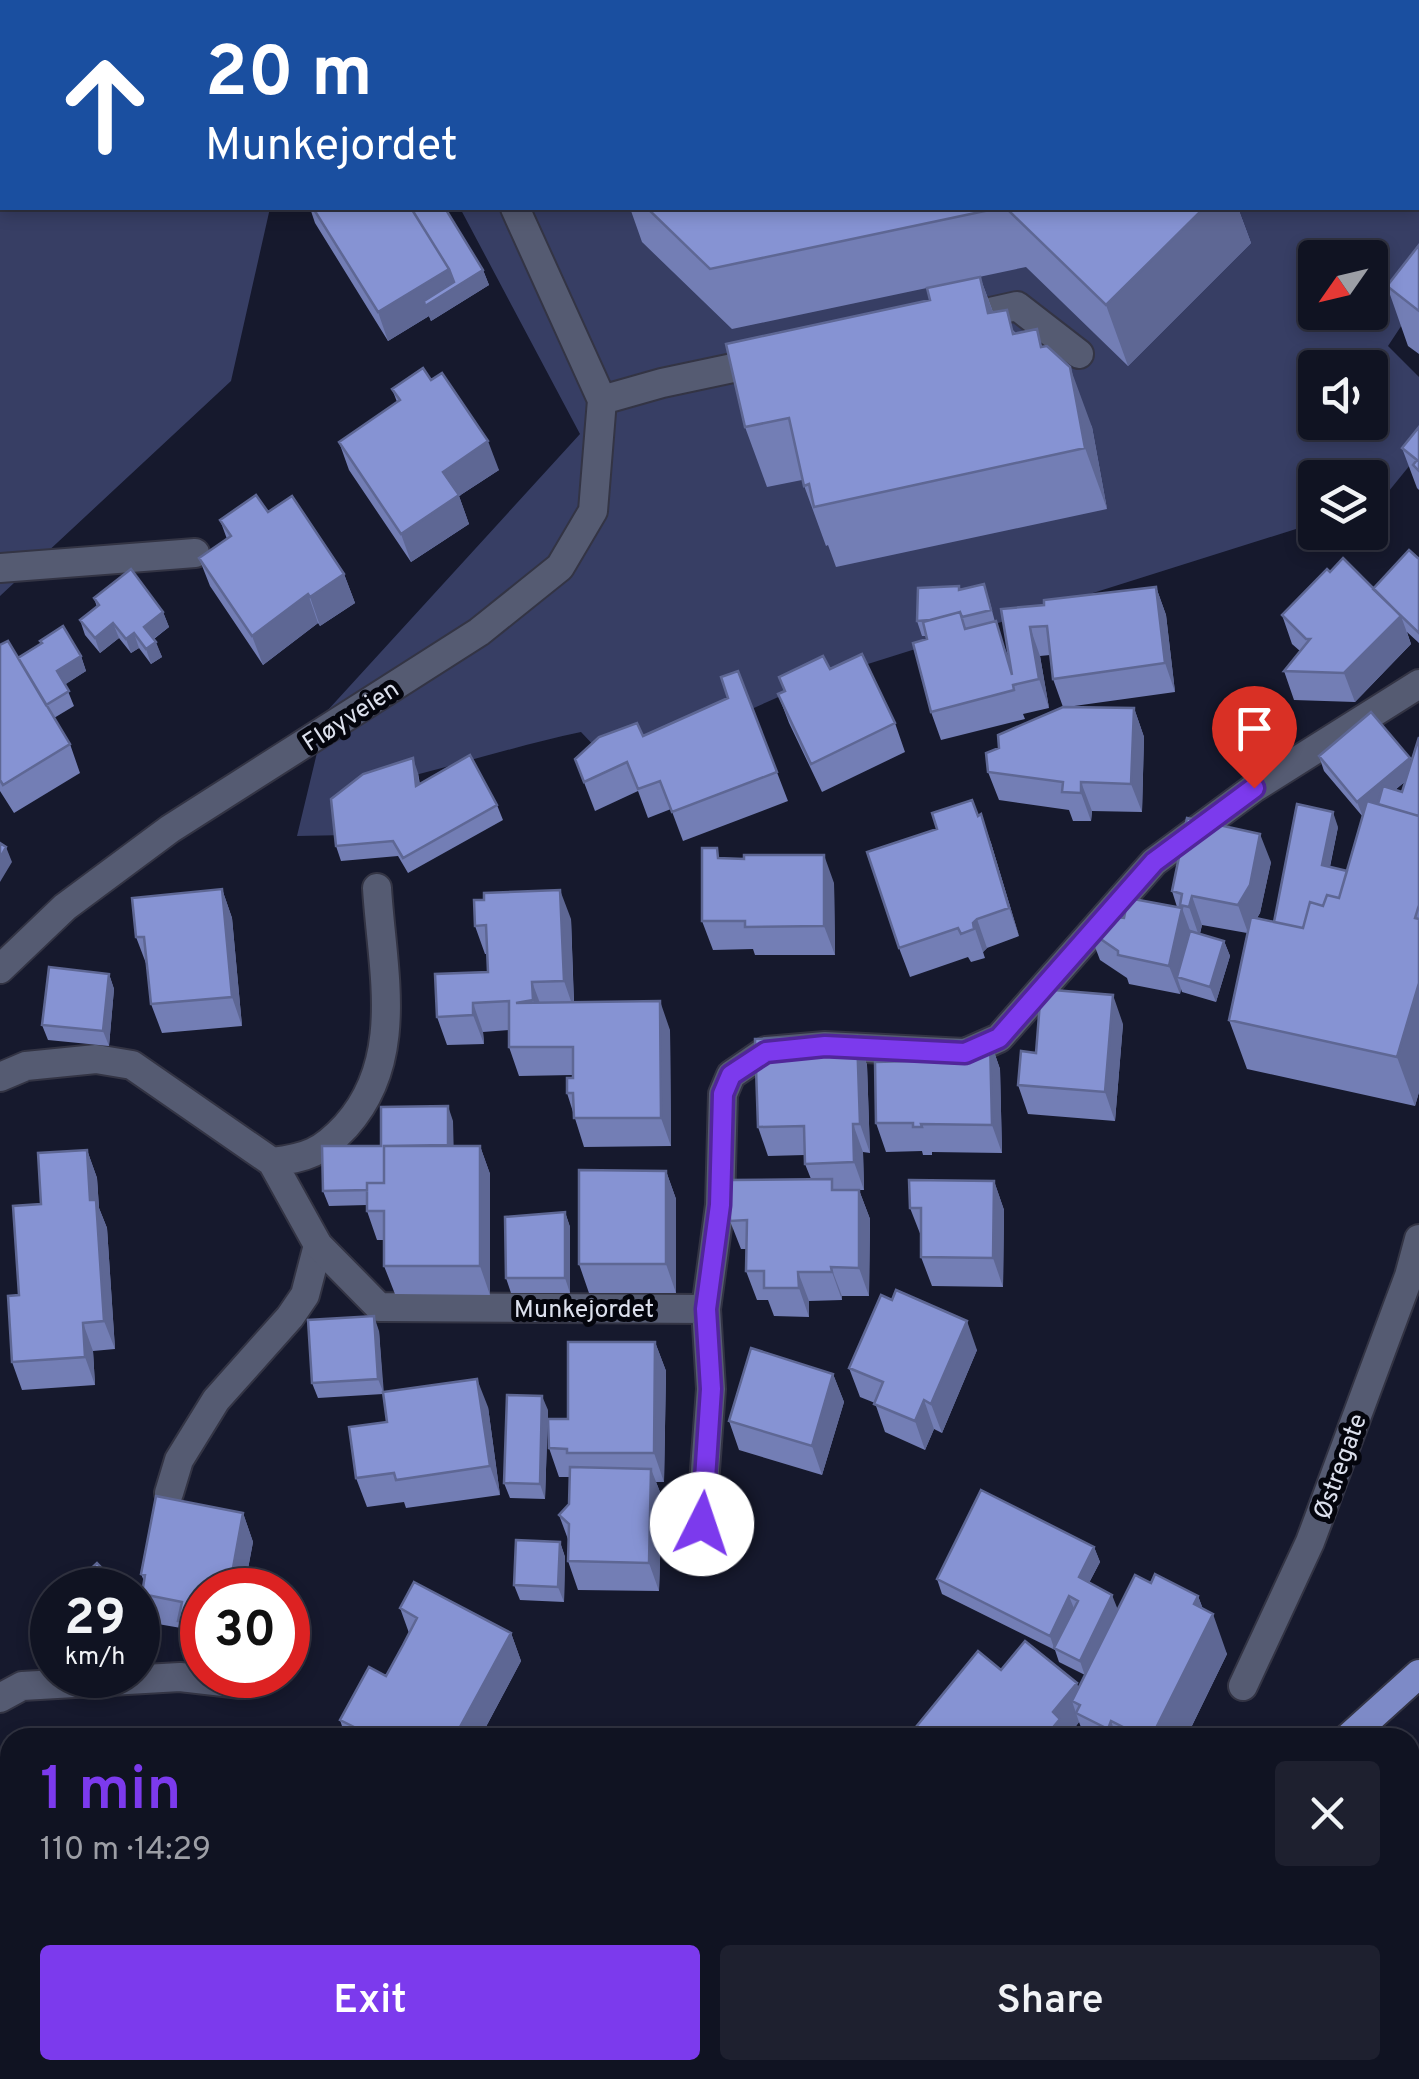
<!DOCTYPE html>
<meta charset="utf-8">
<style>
:root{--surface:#101322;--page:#1e202f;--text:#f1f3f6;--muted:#9c9ea5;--line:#303240;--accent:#7c3aed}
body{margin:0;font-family:Overpass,sans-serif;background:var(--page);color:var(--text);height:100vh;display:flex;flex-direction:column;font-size:38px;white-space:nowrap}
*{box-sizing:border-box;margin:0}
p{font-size:32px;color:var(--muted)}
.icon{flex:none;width:55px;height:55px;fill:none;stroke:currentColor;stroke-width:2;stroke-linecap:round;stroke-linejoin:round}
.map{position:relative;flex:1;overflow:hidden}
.side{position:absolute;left:0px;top:1728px;width:1420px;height:352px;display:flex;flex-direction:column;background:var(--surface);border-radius:30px 30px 0 0;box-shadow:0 5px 15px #0003,0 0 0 2px var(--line)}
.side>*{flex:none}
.top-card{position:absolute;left:0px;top:0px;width:1420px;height:210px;box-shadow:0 5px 15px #0003,0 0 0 2px var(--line);background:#1a4fa0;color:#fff;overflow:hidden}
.needle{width:65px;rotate:236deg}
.fabs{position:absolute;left:1298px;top:240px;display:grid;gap:20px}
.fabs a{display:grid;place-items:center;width:90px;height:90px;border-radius:10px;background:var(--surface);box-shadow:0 5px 15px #0003,0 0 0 2px var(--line);font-size:50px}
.speed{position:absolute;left:30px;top:1568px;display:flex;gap:20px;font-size:50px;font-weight:700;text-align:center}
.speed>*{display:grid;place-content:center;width:130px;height:130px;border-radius:50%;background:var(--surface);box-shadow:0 5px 15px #0003,0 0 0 2px var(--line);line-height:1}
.speed small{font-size:25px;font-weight:400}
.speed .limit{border:15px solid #d22;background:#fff;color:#111}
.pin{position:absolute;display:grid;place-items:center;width:85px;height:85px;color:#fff;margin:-102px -42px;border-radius:50% 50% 50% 0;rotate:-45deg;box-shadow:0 0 10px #0007}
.pin .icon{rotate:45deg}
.me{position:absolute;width:110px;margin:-55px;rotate:4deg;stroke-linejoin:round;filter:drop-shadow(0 0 8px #0008)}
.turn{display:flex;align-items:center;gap:35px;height:210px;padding:0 40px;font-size:45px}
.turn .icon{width:130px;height:130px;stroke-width:2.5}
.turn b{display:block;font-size:70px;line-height:85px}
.round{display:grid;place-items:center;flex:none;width:105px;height:105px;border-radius:10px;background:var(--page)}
.head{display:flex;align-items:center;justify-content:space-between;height:170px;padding:0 40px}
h1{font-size:60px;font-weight:600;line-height:75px;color:var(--accent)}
.action{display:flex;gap:20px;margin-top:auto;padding:20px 40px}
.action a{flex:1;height:115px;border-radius:10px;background:var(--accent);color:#fff;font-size:40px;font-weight:600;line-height:115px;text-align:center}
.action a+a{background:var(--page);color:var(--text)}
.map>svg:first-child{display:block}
</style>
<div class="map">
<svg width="1419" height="2079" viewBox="0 0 1419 2079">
<rect width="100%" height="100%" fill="#16192d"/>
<!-- green -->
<path fill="#373e64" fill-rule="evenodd" d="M0 0H1419V299L1388 346 1419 377V454L1380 502 1370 505V478H1315V523L817 680 616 769 581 732C510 747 443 770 372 785L348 835 297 836 327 711 580 434 460 208H1418V2H2V208H270L231 381 0 596ZM1315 258H1370V312H1315ZM1315 368H1370V422H1315Z"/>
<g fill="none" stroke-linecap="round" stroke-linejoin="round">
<!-- primary-tunnel -->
<path stroke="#34374a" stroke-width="28" stroke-dasharray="28 14" stroke-linecap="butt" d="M0 1995 10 1987"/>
<defs>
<path id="service" d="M0 568 195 553
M169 1493 179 1460 216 1400 290 1317 305 1295 318 1245"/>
<path id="minor" d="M454 0 455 2
M93 2V0
M0 129 2 128
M959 319 1017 306 1079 354
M602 400 662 383 766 361
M0 969 65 907 170 829 479 632 560 567 593 511 602 400 515 208
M0 1077 26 1066 96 1059 132 1065 272 1162 318 1245 379 1307 706 1309
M272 1162C307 1158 322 1152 346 1126 406 1059 382 970 377 888
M701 1524 711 1389 706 1309 720 1205 723 1094 731 1075 766 1051 825 1046 965 1053 999 1038 1154 862 1254 788 1419 684
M1243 1686 1310 1542 1409 1276 1419 1239
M0 1698 22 1686 180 1677 241 1684
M1163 2070 1171 2079"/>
<path id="primary" d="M1348 1738 1419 1674
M909 2070 917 2079
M973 2079 983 2070"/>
</defs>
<!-- service casing -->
<use href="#service" stroke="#333444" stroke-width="32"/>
<!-- minor casing -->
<use href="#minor" stroke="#333444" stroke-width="32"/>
<!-- primary casing -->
<use href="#primary" stroke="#333444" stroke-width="32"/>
<!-- service -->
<use href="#service" stroke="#555b72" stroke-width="28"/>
<!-- minor -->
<use href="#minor" stroke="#555b72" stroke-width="28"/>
<!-- primary -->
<use href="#primary" stroke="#7d8ac7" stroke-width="28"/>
</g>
<!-- wall -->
<path fill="#737eb5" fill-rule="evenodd" d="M785 0H860L858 2H788Z
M310 208H445L483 270 489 285 431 321 429 316 388 341 315 223Z
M630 208H1238L1251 243 1128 366 1026 267 732 329 642 242Z
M1419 245V354L1408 346 1387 286Z
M980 277 993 312 1016 333 1043 347 1092 427 1107 509 836 567 828 545 826 546 802 480 767 487 745 427 930 300Z
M392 389 499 470 459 496 469 524 411 562 349 470 339 442 397 402Z
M1419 427V490L1417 488 1402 448Z
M268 512 344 574 355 603 320 626 318 623 263 665 210 586 199 558 227 539 220 520Z
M1419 559V643L1407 632 1411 644 1355 702 1294 700 1284 671 1300 651 1292 644 1282 615 1330 572 1373 589Z
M959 586 961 590 989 599 995 622 1009 659 1044 605 1156 587 1166 615 1175 692 1067 707 1134 708 1144 737 1142 812 1092 811 1091 821H1073L1069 810 999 800 988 772 999 748 1063 707 1053 679 1050 655 1040 656 1049 708 1023 714 1025 719 941 740 931 712 927 639 926 636H922L917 621Z
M94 598 163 612 169 627 154 639 162 657 151 664 139 648 131 653 119 638 100 653 85 635 80 620 97 607Z
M41 644 81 656 86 671 65 684 74 706 54 718 70 744 80 773 14 813 0 791V645L18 658Z
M830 669 895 723 905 752 822 792 789 723 778 694 784 691 779 677Z
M738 671 788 801 683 841 671 809 648 818 638 791 595 811 575 759 643 736 728 698Z
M1419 737V1092L1415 1106 1247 1069 1229 1020 1247 933 1202 925 1200 934 1224 941 1230 956 1216 1002 1182 992 1181 989 1180 994 1129 984 1127 978 1100 960 1089 931 1124 918 1177 907 1172 891 1271 862 1260 913 1257 918 1274 922 1338 827 1330 867 1347 871 1363 817 1324 771 1319 756 1410 758 1411 762ZM1406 781 1402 792 1395 790 1401 785Z
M418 773 420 784 497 805 503 820 408 873 398 856 341 861 336 846Z
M978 815 991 843 1019 936 987 948 983 952 985 958 971 962 968 957 910 977 899 948Z
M721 858 744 859 834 883 835 955H755L753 949 713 950 702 921Z
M222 889 232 918 242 1026 162 1033 151 1004 147 966 136 937Z
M571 919 574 1002 670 1030 671 1146 584 1147 567 1093 573 1075 519 1076 509 1047V1030L483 1032 484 1044 447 1045 437 1017 488 972 487 954H485L475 926Z
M109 974 114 989 109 1046 48 1040 42 1025Z
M1123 1024 1115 1121 1028 1114 1018 1085 1036 1053Z
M857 1036 867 1065 870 1153 863 1152 864 1190H857H859L870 1219 869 1296H842V1300L809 1301V1317L774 1316 768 1300H757L746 1271 747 1249H741L730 1221 811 1179 805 1164V1155L768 1156 758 1127Z
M990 1040 1000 1069 1002 1153 932 1152V1155H923L922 1151 886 1152 876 1123 911 1061Z
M453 1121V1146H480L490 1174V1295L395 1294 384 1266V1240H377L367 1211V1205L329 1206 323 1191 381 1146Z
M87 1150 97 1178 99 1208 107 1228 115 1349 93 1351 95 1385 22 1390 12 1362 19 1295 41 1204Z
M666 1171 676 1199V1293H589L579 1264Z
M994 1181 1004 1210 1003 1287 932 1286 921 1257V1236L910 1208Z
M565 1212 570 1227V1293H511L506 1278Z
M892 1300 977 1350 942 1433 934 1429 925 1450 885 1432 875 1403 860 1397 849 1368Z
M379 1331 383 1392 488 1407 500 1495 406 1508 404 1502 367 1507 356 1478 387 1422 383 1394 318 1398 312 1383Z
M655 1342 666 1371 664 1482H656L662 1497 659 1591 578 1590 568 1561 569 1542 559 1515 569 1504 570 1477H559L549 1448 568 1419Z
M833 1374 844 1402 822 1475 739 1450 729 1421Z
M548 1410 545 1499 510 1498 504 1483Z
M243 1513 253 1542 244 1590H202V1653L189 1650 181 1628 152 1623 142 1594 144 1581 141 1574Z
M560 1542 565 1557 564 1602 520 1600 514 1585Z
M1094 1547 1100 1562 1089 1583 1118 1609 1151 1583 1198 1596 1203 1609 1227 1654 1186 1738H1085L1079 1722 1067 1738H907L1001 1670 1079 1687 1085 1675 1059 1662 1055 1650 942 1594 937 1579Z
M400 1608 511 1633 521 1661 480 1738H346L340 1720 386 1676 409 1633Z
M10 1790V1924L0 1915V1801Z
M1410 1800 1419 1809V2044L1410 2037Z
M1243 2070H1315L1318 2079H1252Z"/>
<!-- shaded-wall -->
<path fill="#5e6794" d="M810 0H860L858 2H811Z
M1204 208H1238L1251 243 1128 366 1106 305Z
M449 269 483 270 489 285 431 321 429 316 388 341 378 312Z
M980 277 1002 337 988 313Z
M1070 367 1092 427 1107 509 1085 448Z
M488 441 499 470 459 496 469 524 411 562 401 534 443 472Z
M344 574 355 603 320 626 310 597Z
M1156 587 1166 615 1175 692 1165 663Z
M308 594 318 623 263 665 252 636Z
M163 612 169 627 149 642 144 627Z
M1401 616 1411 644 1355 702 1344 673Z
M113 623 119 638 100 653 95 638Z
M1030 627 1040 656 1049 708 1039 679Z
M134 633 139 648 131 653 126 639Z
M156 642 162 657 151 664 146 649Z
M81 656 86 671 63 686 57 671Z
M1134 708 1144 737 1142 812 1131 784Z
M413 758 418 773 421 801 416 786Z
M1410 758 1415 773 1363 817 1357 802Z
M1081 782 1092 811 1091 821 1081 793Z
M1333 812 1338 827 1327 880 1322 865Z
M981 814 991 843 1019 936 1009 908Z
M1260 834 1271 862 1260 913 1248 933 1238 905Z
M6 847 12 862 0 882V858Z
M824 855 834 883 835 955 824 926Z
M222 889 232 918 242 1026 232 997Z
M560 890 571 919 574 1010 564 981Z
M1192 896 1202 925 1199 936 1189 907Z
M1182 908 1192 936 1177 977 1181 989 1180 994 1169 966Z
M977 919 987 948 983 952 985 958 973 923Z
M1224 941 1230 956 1216 1002 1210 987Z
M109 974 114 989 109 1046 103 1031Z
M532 982 543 1011V1029L533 1000Z
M1419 983V1092L1415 1106 1397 1057Z
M1113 995 1123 1024 1115 1121 1105 1092Z
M660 1001 670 1030 671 1146 661 1118Z
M473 1003 483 1032 484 1044 473 1015Z
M857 1036 867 1065 870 1153 860 1124Z
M990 1040 1000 1069 1002 1153 992 1125Z
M448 1106 453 1121 454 1160 448 1145Z
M853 1124 863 1152 864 1190 854 1162Z
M480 1146 490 1174V1295L480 1266Z
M87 1150 97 1178 99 1208 107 1228 115 1349 104 1321 90 1200Z
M666 1171 676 1199V1293L666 1264Z
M994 1181 1004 1210 1003 1287 993 1258Z
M859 1190 870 1219 869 1296 859 1268Z
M565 1212 570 1227V1293L565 1278Z
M831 1267 842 1296V1300L832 1272Z
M798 1272 809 1301V1317L799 1288Z
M374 1316 379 1331 384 1394 378 1379Z
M967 1321 977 1350 942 1433 931 1404Z
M83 1323 93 1351 95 1385 85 1357Z
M655 1342 666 1371 664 1482 654 1453Z
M833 1374 844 1402 822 1475 812 1446Z
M477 1379 488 1407 500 1495 490 1466Z
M542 1396 548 1410 545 1499 540 1484Z
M924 1400 934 1429 925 1450 915 1421Z
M651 1469 662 1497 659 1591 649 1563Z
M243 1513 253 1542 244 1590H229Z
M560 1542 565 1557 564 1602 558 1587Z
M1094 1547 1100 1562 1084 1592 1079 1577Z
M1112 1595 1118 1610 1085 1676 1080 1661Z
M1069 1596 1075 1611 1054 1648 1050 1636Z
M1198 1596 1208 1623 1213 1614 1227 1654 1186 1738H1151L1194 1604Z
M511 1633 521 1661 480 1738H454Z
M1077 1683 1087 1712 1072 1701 1079 1722 1067 1738H1044L1053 1712Z
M1111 1721 1117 1738H1111L1108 1729Z
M1419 1878V1934L1410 1942V1904Z
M10 1895V1913L5 1900Z
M1294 2070H1315L1318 2079H1288Z"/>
<!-- building -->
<path fill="#8693d3" stroke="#5e6794" stroke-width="2.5" d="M313 208H411L449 269 378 312Z
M411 208H445L483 270 425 306 424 301 454 282 449 269Z
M647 208H999L710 269Z
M1006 208H1204L1106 305Z
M1419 245V311L1387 286Z
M980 277 988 313 1007 310 1013 334 1037 329 1041 347 1047 346 1070 367 1085 448 814 507 809 484 804 486 789 418 745 427 726 344 930 300 927 288Z
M423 368 431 380 442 373 488 441 443 472 459 495 401 534 339 442 400 400 392 389Z
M1419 427V471L1413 465 1417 460 1402 448Z
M256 495 268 512 292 496 344 574 310 597 308 594 252 636 199 558 231 536 220 520Z
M1409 550 1419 559V633L1373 589Z
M1343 558 1401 616 1344 673 1284 671 1310 639H1306L1282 615 1327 569 1330 572Z
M131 569 163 612 144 627 156 642 146 649 134 633 126 639 113 623 95 638 80 620 99 605 94 598Z
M984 584 991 610 962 617 960 612 930 620 917 621 918 588 959 586V590Z
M1156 587 1165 663 1053 679 1047 626 1030 627 1039 679 1013 685 1014 690 931 712 913 643 927 639 923 622 960 612 965 629 996 621 1012 675 1001 609 1044 605V600Z
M63 626 81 656 57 671 69 691 46 705 18 658 42 643 40 641Z
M8 641 70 744 3 785 0 780V645Z
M862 654 895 723 811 764 778 694 785 691 779 677 823 656 830 669Z
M738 671 777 772 672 812 660 781 638 789 627 762 584 782 575 759 599 737 637 723 643 736 728 698 721 677Z
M1063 707 1134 708 1131 784 1081 782V793L1062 792 1063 782 988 772 986 753 999 748 998 735Z
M1371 712 1410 758 1357 802 1319 756Z
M1419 737V816L1378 804 1383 786 1402 792Z
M470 755 497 805 403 858 393 841 336 846 331 799 363 774 413 758 416 786Z
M972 800 978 816 981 814 1009 908 977 919 973 923 974 929 961 934 958 928 899 948 867 852 937 829 932 813Z
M1367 801 1419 816V905L1415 918 1419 919V983L1397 1057 1229 1020 1251 917 1303 928 1310 902 1323 906 1327 895 1339 898Z
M1297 804 1333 812 1322 865 1347 871 1339 898 1327 895 1323 906 1310 902 1303 928 1274 922Z
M1187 818 1260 834 1250 885 1238 905 1192 896 1189 907 1180 905 1182 894 1172 891Z
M0 843 6 847 0 858Z
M702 848H717L718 858 744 859V855H824V926L745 927V921H702Z
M222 889 232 997 151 1004 144 937H136L132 898Z
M560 890 564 981 532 982 533 1000 516 1003 660 1001 661 1118H574L573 1093H567V1078H573V1047H509V1001L473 1003V1015L437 1017 435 974 488 972 486 925 475 926 474 900H484V893Z
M1128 898 1182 908 1169 966 1118 955V951L1089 931 1105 916 1124 918Z
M1190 931 1224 941 1210 987 1177 977Z
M49 967 109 974 103 1031 42 1025Z
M1041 989 1113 995 1105 1092 1018 1085 1021 1051 1036 1053Z
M857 1036 860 1124H853L854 1162 805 1164 804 1126 758 1127 755 1039Z
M990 1040 992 1125 921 1124 922 1127H913V1123H876L875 1062 911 1061V1042Z
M448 1106V1145L384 1146V1183H367V1190L323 1191 322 1146H381V1107Z
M384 1146H480V1266H384V1211H367V1183H384Z
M87 1150 90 1200H96L104 1321 83 1323 85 1357 12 1362 8 1296 19 1295 13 1206 41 1204 38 1153Z
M579 1170 666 1171V1264H579Z
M832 1179V1190H859V1268L831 1267 832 1272H798L799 1288H764V1271H746L747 1220 730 1221V1180Z
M909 1180 994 1181 993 1258 921 1257V1208H910Z
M565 1212V1278H506L505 1217Z
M896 1290 967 1321 931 1404 924 1400 915 1421 874 1404 883 1382 849 1368 881 1295 892 1300Z
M374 1316 378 1379 312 1383 308 1320Z
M568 1342H655L654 1453H567V1449L549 1448 548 1419H568Z
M751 1348 833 1374 812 1446 729 1421Z
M477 1379 490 1466 396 1480 394 1473 356 1478 349 1427 387 1422 383 1392Z
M507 1395 542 1396 540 1484 504 1483Z
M570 1467 651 1469 649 1563 568 1561 569 1524 559 1515 569 1504Z
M981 1490 1094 1547 1079 1577 1112 1595 1080 1661 1054 1648 1078 1601 1069 1596 1050 1636 937 1579Z
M156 1496 243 1513 229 1590H202V1626L178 1621 182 1602 142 1594 145 1575 141 1574Z
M516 1540 560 1542 558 1587 514 1585Z
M97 1563 123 1590H68Z
M1155 1574 1198 1596 1194 1604 1213 1614 1151 1738H1145L1111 1721 1108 1729 1076 1713 1080 1705 1072 1701 1135 1575 1151 1583Z
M414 1582 511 1633 454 1738H353L358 1729 340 1720 369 1667 386 1676 403 1645 417 1618 400 1608Z
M1025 1641 1077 1683 1053 1712 1060 1719 1044 1738H907L978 1651 1001 1670Z
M10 1790V1895L5 1900 0 1895V1801Z
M1410 1800 1419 1809V1878L1415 1886 1419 1890V1896L1410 1904Z
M1418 1909 1419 1913V2022L1410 2016V1921Z
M585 2070H655L663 2079H575Z
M1045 2070H1109L1118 2079H1036Z
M1267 2070H1294L1288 2079H1276Z"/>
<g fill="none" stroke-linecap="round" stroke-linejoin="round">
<defs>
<path id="route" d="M702 1524 711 1389 706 1309 720 1205 723 1094 731 1075 766 1052 825 1046 965 1053 999 1038 1154 862 1254 788"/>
</defs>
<!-- route casing -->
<use href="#route" stroke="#51269a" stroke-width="25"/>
<!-- route -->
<use href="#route" stroke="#7c3aed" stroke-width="18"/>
</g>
<g text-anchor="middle" stroke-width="10" stroke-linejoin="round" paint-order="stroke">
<!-- street labels -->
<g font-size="25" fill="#dce0ed" stroke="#04050d">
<text transform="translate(350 715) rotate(-33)" y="9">Fløyveien</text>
<text x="584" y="1317">Munkejordet</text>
<text transform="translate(1339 1466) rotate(-70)" y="9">Østregate</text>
</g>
</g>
</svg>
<div class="fabs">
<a><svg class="needle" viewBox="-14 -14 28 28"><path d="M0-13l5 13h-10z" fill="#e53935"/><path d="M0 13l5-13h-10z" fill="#9c9ea5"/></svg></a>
<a><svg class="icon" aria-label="sound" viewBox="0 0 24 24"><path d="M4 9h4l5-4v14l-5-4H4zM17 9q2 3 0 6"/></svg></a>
<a><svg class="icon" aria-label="layers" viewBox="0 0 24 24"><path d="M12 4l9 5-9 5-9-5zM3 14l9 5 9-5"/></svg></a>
</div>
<div class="speed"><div>29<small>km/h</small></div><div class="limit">30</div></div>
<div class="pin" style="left:1254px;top:788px;background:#d93025"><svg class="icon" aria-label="arrive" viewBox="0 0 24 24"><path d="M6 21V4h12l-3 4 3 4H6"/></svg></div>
<svg class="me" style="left:702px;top:1524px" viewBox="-20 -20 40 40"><circle r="19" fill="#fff"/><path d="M0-13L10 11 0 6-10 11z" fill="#7c3aed"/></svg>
<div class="top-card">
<div class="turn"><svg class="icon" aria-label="ahead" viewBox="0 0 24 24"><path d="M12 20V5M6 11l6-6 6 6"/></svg><div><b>20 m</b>Munkejordet</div></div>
</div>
<section class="side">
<div class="head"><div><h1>1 min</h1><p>110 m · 14:29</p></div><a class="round"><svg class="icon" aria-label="close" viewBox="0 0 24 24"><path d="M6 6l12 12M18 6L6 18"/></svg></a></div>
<div class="action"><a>Exit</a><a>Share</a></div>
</section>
</div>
